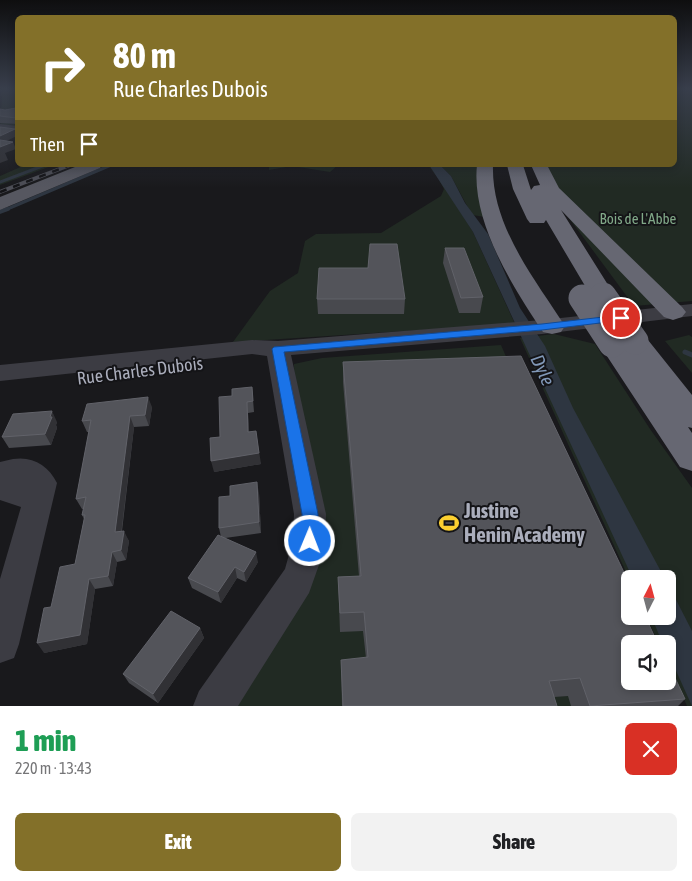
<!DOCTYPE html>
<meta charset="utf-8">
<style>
:root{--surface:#fff;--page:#f2f2f2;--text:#202124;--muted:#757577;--accent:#837029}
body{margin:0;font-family:"Asap Condensed",sans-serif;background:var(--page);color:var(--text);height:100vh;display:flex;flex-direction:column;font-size:19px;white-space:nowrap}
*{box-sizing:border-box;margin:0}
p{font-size:16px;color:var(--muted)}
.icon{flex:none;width:28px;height:28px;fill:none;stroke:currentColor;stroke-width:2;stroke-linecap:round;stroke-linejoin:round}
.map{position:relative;height:706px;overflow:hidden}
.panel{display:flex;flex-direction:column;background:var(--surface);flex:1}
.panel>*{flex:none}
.hud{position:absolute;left:15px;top:15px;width:662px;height:152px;border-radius:8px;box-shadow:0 2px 8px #0003;background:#837029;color:#fff;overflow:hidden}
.needle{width:32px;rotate:6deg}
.fabs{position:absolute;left:621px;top:570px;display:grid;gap:10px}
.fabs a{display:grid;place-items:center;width:55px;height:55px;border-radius:8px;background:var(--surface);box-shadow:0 2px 8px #0003;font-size:25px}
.pin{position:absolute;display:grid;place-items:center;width:42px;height:42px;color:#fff;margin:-21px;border:2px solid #fff;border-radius:50%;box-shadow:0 1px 5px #0007}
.me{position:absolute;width:55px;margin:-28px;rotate:1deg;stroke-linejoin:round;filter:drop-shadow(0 0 4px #0008)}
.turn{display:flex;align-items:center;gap:18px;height:105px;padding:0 15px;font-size:22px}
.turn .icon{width:65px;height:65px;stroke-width:2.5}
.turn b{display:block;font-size:35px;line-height:42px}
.then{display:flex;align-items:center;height:48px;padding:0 15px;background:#0003;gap:10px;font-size:19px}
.round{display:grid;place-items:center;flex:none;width:52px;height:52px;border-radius:8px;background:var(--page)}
.head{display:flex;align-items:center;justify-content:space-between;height:85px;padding:0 15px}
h1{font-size:30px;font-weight:800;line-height:38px;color:#1e9e55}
.action{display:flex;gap:10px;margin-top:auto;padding:10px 15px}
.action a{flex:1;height:58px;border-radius:8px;background:var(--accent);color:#fff;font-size:20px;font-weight:800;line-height:58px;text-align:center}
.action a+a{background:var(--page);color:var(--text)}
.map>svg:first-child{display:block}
</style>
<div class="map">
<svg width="692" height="706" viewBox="0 0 692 706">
<rect width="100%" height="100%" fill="#19191c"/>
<!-- green -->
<path fill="#212a23" d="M0 89H17V130L0 128 2 97Z
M675 89H692V301L634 306 563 210 547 165H675Z
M25 165H54L0 185V176Z
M269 165H338L330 172 292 166 269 170Z
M427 165 438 176 473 232 515 324 233 342 270 291 298 273 305 241 316 234 381 233 441 196 444 189 437 176Z
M440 165H481L485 217 472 215 451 176Z
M554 334 595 344 650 429 692 488V706H687L668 664V644H659L646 616H668V579H630V581L520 338Z
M689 335 692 337V373L665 341Z
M501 345 630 644V681L663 706H228L297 606 294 364 322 358Z"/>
<!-- water -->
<path fill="#2e3641" d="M429 165H440L451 176 465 203 488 234 520 308 545 346 573 408 665 579H633L473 232Z
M668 584 692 631V706L668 653V644H663L651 616H668Z"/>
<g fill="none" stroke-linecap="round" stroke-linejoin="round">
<!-- stream-far2 -->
<path stroke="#2e3641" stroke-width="3" d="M0 182 45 165
M5 210 111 165"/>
<!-- stream-far1 -->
<path stroke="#2e3641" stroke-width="4" d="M0 212 8 209"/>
<!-- stream -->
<path stroke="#2e3641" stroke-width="5" d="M685 352 692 355"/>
<!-- minor -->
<path fill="#3c3c43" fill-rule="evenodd" d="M0 124 18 126V134L0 132Z
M692 304V316L542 334 291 355 326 514 325 548 309 593 238 706H193L199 691 285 569 293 540 294 514 267 356 252 354 0 381V365L252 340 278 341 542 320Z
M13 459C33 456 48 465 57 483L19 644 14 658 0 663V579L21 507 0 500V462Z"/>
<!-- major -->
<path fill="#565760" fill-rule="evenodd" d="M80 165H102L100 168 0 210V197Z"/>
<!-- highway -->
<path fill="#666772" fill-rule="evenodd" d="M477 165H493C491 225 534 278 565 326L561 332 552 334 543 332C512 286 471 221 477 165Z
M507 165H523L531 190 534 186 540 185 531 165H547L559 188 682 307 686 312 682 317 673 320 664 317 561 210 615 296 612 301 603 303 594 301 546 220 544 223H530L527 219 513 189Z
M635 333 644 335 692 395V428L688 427 692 433V471L680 467 599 344 602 338 612 335 623 339 626 335Z"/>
<defs>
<path id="rail" d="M0 192 70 165"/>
</defs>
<!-- rail casing -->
<use href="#rail" stroke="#4d4e56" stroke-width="4"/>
<!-- rail -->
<use href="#rail" stroke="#141417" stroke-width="2.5" stroke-dasharray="7" stroke-linecap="butt"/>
<!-- highway-bridge -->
<path stroke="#666772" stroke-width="27" d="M603 296 635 341
M582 298 612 344"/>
</g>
<!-- wall -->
<path fill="#48494e" d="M18 105V124L0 123V109L5 110 16 108Z
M445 248 483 297 480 313H459L443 263Z
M368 268 405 299 404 314H318L317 299Z
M343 362 685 699 678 706H571L568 696 554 697 557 706H342L341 660 366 658 363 631 340 632 338 577 359 576 343 382Z
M252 387 254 412 248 413 249 432 261 464 214 472 220 437 232 396Z
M152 407 149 426 134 427 122 531 129 541 126 560 117 562 113 586 95 589 87 644 44 653 51 607 75 564 84 519 82 515 84 509H82L76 499 89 432H87L82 421Z
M57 422 56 425 57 428 51 445 9 448 2 437Z
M259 493 261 533 225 538 258 562 246 582 237 578 221 603 192 588 188 578 221 537 219 528 230 496Z
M200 628 204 638 158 703 129 683 123 674Z"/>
<!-- shaded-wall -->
<path fill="#313135" d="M15 129 17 136 0 144V136Z
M13 142 16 149 5 153 8 160 0 163V147Z
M148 397 152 407 149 426 145 415Z
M247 402 248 413 250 443 248 432Z
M52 411 57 422 56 425 57 428 51 445 45 434Z
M130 416 134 427 120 543 115 532Z
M256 431 261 464 214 472 211 461Z
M257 482 259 493 261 533 259 522Z
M124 531 129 541 126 560 121 550Z
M112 552 117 562 113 586 108 576Z
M256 552 258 562 246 582 244 572Z
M235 567 237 578 221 603 218 592Z
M89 579 95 589 87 644 44 653 37 643Z
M200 628 204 638 158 703 153 694Z"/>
<!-- building -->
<path fill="#53545a" stroke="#616269" d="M18 105V120L16 118 0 116V109L5 110 16 108Z
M0 127 15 129 0 136Z
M0 140 13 142 0 147Z
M370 244H397L405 299H317L319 268H368Z
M445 248H464L483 297 461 298Z
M521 356 630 585V616H645L658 644H630V681H668V663L685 699 590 706 580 678 549 681 557 706H343L341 660 368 657 364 612 340 613 338 577 361 576 343 362Z
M252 387 253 401 247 402 248 432 256 431 259 453 211 461 210 438 220 437 219 397 232 396V389Z
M148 397 145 415 130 416 115 532 124 531 121 550 112 552 108 576 89 579 80 635 37 643 44 608 51 607 60 567 75 564 85 515H82L86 497 76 499 91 420 82 421 87 404Z
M52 411 50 417H52L45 434 2 437 13 414Z
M257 482 259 522 219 528V497L230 496V486Z
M218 535 256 552 244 572 235 567 218 592 188 578Z
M171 611 200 628 153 694 123 674Z"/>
<!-- sky -->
<linearGradient id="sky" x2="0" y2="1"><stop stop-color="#0e0e0f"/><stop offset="0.47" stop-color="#383e4b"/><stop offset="1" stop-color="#383e4b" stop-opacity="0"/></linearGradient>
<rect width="692" height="188" fill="url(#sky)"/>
<!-- route -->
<path fill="#1a73e8" stroke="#114b97" d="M621 315 625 316V320L542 330 284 352 318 514V541L316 546 310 548 304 546 302 541V514L272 349 274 347 542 324Z"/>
<!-- icons -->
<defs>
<symbol id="stadium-bare" viewBox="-9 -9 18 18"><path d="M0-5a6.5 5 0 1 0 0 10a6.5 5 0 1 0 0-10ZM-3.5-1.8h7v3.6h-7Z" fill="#fcd030" stroke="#141417" stroke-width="2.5" paint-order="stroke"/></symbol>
</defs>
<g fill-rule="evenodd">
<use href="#stadium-bare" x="435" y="509" width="28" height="28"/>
</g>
<g text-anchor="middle" stroke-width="4" stroke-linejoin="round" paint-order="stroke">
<!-- far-park labels -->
<g font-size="15" fill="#81a888" stroke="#141417">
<text x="638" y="224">Bois de L'Abbe</text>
</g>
<!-- street labels -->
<g font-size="18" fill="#abaebc" stroke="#141417">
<text transform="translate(140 371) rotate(-7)" y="6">Rue Charles Dubois</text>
</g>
<!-- water labels -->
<g font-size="19" font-style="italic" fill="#8198b8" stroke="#141417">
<text transform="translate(543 370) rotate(65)" y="7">Dyle</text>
</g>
<!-- near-poi labels -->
<g font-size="21" font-weight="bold" fill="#abaebc" stroke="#141417" text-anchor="start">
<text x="464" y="518">Justine<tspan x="464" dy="24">Henin Academy</tspan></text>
</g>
</g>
</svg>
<div class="fabs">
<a><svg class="needle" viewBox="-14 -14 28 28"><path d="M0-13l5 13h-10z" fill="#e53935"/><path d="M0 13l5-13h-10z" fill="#757577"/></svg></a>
<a><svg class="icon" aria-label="sound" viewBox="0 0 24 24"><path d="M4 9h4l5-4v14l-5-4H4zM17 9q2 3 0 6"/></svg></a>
</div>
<div class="pin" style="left:621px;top:318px;background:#d93025"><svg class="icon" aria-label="arrive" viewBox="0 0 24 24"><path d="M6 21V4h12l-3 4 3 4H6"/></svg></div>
<svg class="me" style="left:310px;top:541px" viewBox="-20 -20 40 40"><circle r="17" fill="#1a73e8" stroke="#fff" stroke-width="3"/><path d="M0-11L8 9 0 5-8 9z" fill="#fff"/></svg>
<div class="hud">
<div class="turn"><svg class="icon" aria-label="right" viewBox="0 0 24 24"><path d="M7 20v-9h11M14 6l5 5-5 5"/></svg><div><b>80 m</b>Rue Charles Dubois</div></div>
<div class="then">Then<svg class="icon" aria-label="arrive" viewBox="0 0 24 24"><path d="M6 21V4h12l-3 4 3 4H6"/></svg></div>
</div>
</div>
<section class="panel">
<div class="head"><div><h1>1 min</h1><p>220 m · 13:43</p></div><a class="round" style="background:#d93025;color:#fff"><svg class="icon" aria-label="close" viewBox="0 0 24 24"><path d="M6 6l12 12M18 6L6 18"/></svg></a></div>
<div class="action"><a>Exit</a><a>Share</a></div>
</section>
